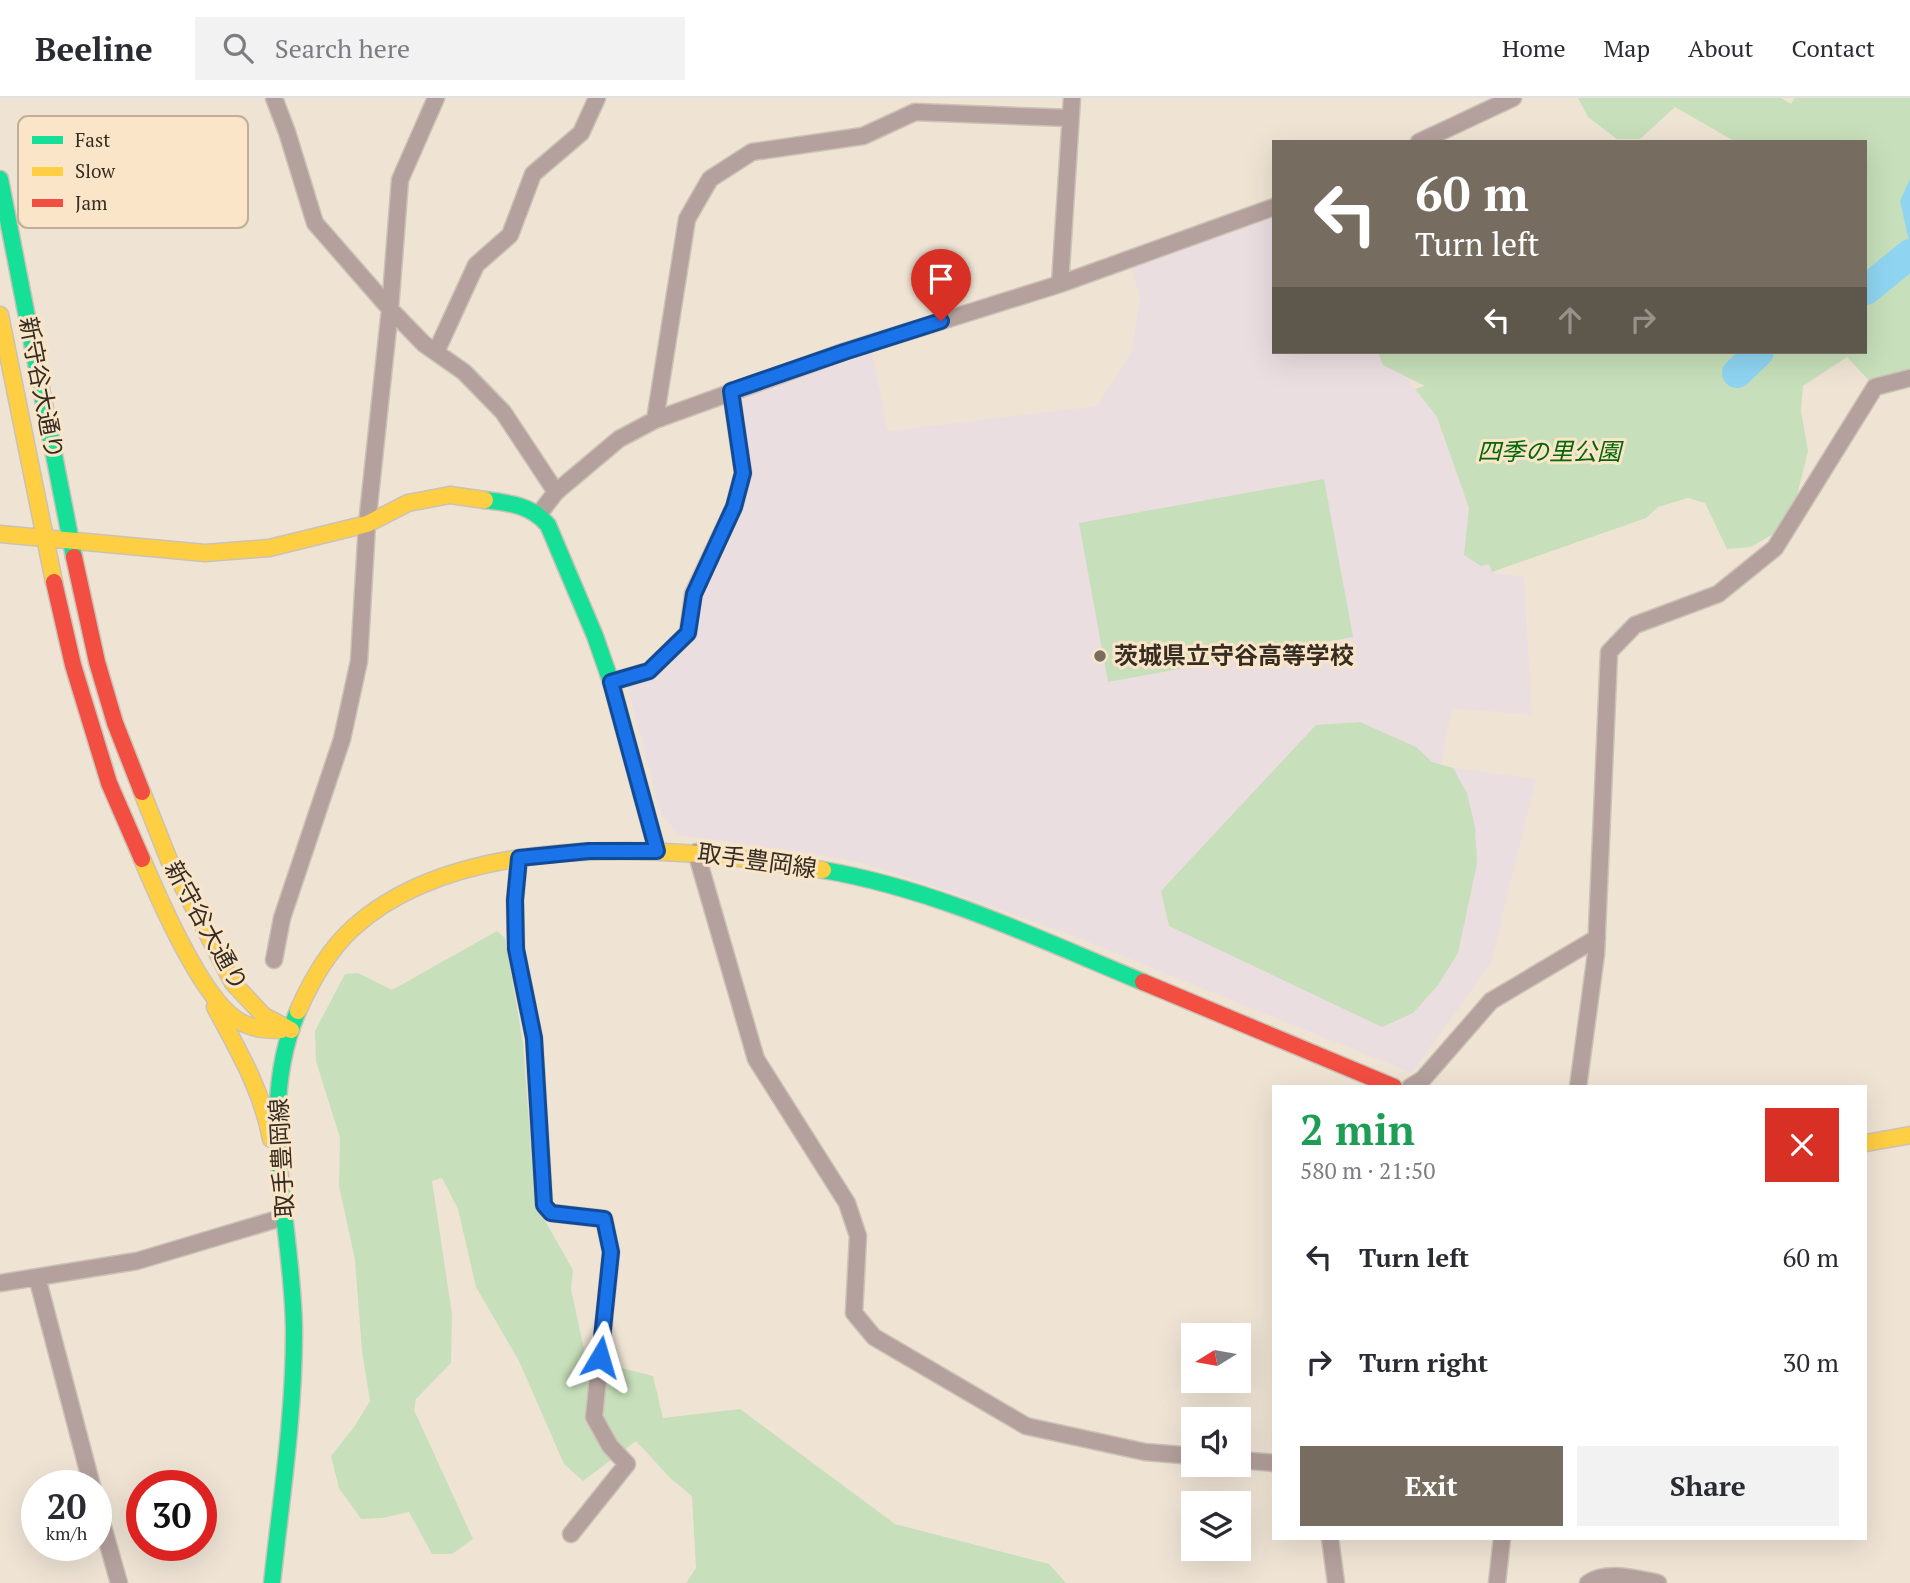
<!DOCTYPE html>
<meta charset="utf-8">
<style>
:root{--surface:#fff;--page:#f2f2f3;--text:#2b2b33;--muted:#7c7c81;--line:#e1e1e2;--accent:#766d60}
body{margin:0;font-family:"PT Serif","Noto Sans JP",serif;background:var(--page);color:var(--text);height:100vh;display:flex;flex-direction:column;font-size:26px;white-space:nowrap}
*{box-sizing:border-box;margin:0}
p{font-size:23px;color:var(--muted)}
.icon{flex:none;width:38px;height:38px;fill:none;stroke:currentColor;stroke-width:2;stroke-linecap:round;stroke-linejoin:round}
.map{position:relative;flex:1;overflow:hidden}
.details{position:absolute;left:1272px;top:987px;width:595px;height:455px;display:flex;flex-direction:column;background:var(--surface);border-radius:0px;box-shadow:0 7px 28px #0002}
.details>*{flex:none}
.banner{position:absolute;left:1272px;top:42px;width:595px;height:214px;border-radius:0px;box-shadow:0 7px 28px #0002;background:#766d60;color:#fff;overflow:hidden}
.needle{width:46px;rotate:259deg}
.controls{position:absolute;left:1181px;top:1225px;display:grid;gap:14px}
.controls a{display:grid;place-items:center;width:70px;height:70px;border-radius:0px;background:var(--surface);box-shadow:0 7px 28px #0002;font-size:35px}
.speed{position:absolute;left:21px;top:1372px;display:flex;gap:14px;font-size:35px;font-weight:700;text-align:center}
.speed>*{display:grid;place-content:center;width:91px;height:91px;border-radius:50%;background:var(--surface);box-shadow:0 7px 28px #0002;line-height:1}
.speed small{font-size:18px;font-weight:400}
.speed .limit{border:10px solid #d22;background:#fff;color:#111}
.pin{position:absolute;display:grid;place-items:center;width:60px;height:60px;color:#fff;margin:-72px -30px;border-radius:50% 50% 50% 0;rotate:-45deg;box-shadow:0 0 7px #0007}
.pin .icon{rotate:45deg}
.me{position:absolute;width:77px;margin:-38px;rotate:7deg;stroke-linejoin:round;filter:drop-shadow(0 0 5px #0008)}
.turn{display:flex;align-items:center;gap:24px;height:147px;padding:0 28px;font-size:32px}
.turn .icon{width:91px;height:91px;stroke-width:2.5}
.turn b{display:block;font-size:49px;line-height:60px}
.lanes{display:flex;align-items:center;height:66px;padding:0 28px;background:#0003;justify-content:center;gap:35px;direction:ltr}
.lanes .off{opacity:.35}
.round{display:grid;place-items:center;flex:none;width:74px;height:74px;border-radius:0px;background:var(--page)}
.summary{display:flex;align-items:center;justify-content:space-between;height:119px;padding:0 28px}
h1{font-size:42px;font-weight:700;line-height:52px;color:#1e9e55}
.primary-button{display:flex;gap:14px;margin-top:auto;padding:14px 28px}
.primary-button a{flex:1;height:80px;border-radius:0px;background:var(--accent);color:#fff;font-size:28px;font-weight:700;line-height:80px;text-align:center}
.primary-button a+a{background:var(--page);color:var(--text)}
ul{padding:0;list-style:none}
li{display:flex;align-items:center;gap:21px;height:105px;padding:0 28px}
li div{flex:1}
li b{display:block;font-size:26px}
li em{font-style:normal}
header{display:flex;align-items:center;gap:42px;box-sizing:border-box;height:98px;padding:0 35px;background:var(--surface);border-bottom:2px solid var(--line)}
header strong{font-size:33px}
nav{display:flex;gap:38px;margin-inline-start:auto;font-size:24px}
.search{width:490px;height:63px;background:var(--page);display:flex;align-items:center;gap:18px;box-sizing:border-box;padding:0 24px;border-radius:0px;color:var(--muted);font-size:26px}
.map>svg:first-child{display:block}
</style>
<header>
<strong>Beeline</strong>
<div class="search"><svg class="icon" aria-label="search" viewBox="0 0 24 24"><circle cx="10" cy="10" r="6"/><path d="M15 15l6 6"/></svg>Search here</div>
<nav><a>Home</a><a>Map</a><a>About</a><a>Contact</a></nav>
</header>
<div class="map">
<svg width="1910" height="1485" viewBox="0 0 1910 1485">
<rect width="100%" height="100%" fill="#efe4d4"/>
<!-- education -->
<path fill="#ebdee1" d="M1274 109V254H1386L1437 319 1492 474 1524 479 1532 617 1452 610 1441 668 1536 681 1491 865 1412 975 1068 836 951 794 859 764 801 754 679 737 661 716 627 587 656 581 688 535 743 375 731 293 870 245 888 333 1097 308 1131 255 1140 202 1129 161Z"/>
<!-- green -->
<path fill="#c7dfba" d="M1578 0H1781L1791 6 1795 0H1910V280L1875 289 1847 259 1803 288 1801 313 1808 353 1790 426 1751 449 1727 451 1705 405 1688 400 1658 409 1646 420 1492 474 1489 466 1481 468 1464 457 1469 410 1437 319 1415 291 1425 288 1383 267 1378 254H1866V44H1736L1675 9 1640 41H1617L1588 19Z
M1324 381 1353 539 1108 584 1079 425Z
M1360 624 1416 649 1432 664 1453 670 1467 695 1475 729 1477 766 1458 855 1438 887 1413 915 1382 929 1169 828 1161 793 1316 627Z
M497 833 505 840 523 945 535 1105 573 1172 571 1191 586 1261 653 1278 663 1320 740 1311 895 1426 1049 1466 1066 1485H686L696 1470 692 1398 670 1380 636 1343 583 1383 564 1366 519 1263 476 1189 458 1111 442 1080 432 1083 452 1216 451 1265 416 1301 414 1312 473 1441 452 1456H432L409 1414 382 1420 361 1421 339 1390 331 1358 354 1329 370 1303 362 1253 355 1162 339 1088 340 1040 316 963 315 933 345 876 358 875 392 892Z"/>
<!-- water -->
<path fill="#8fd5f2" d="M1910 81V147L1900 103Z"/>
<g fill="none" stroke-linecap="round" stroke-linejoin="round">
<!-- river -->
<path stroke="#8fd5f2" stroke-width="30" d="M1866 192 1910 156
M1737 275 1759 254"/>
<defs>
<path id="street" d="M274 0 287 34 315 125 390 211 424 246 464 274 503 314 556 394
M1419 44 1513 0
M1060 186 1072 0
M436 254 476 167 510 137 533 76 581 35 597 0
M655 322 687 121 710 81 752 54 863 38 915 14 1070 20
M539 416 556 394 619 341 655 322 843 254 1060 186 1274 109
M611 584 649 573 688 535 693 496 734 409 743 375 731 293
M696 754 756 961 847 1105 858 1138 854 1215 874 1239 1026 1328 1145 1354 1194 1358
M519 760 515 802 516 851 534 940 544 1107 551 1115 604 1121 611 1154 594 1319 610 1348 627 1366 571 1436
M274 862 282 820 342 641 359 563 367 426 390 211 400 82 436 0
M1410 989 1423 981 1491 903 1597 840
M1578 989 1596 856 1609 554 1635 527 1718 496 1775 450 1875 289 1910 280
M37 1179 92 1388
M0 1185 137 1163 284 1119
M1239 1362 1274 1365
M96 1404 119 1485
M1330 1440 1336 1485
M1497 1485 1502 1440
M1588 1485C1607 1472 1637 1481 1658 1485"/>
<path id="fast" d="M0 81 74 459
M485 402C510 405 531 407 548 427L595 538 611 584 657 753
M823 772C935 791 1039 841 1143 884
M272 1485C281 1402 294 1319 294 1235 294 1129 254 1015 298 913"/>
<path id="slow" d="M0 217 54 484
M0 436 205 455 269 450 367 426 408 405 450 397 485 402
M142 694 169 762 233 885 264 918 291 932
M142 761C159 801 203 903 239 923 252 931 266 932 281 932
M215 909C238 952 262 992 271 1041
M298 913C311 883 329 852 353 830 464 729 686 748 823 772
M1866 1045 1910 1037"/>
<path id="jam" d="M74 459 97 564 115 625 142 694
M54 484 73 567 109 685 142 761
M1143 884 1394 989"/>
</defs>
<!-- street casing -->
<use href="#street" stroke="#cbc2b6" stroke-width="19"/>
<!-- fast casing -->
<use href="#fast" stroke="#cbc2b6" stroke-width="19"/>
<!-- slow casing -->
<use href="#slow" stroke="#cbc2b6" stroke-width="19"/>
<!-- jam casing -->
<use href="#jam" stroke="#cbc2b6" stroke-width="19"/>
<!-- street -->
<use href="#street" stroke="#b4a09c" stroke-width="16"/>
<!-- fast -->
<use href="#fast" stroke="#16e098" stroke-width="16"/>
<!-- slow -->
<use href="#slow" stroke="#ffcf43" stroke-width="16"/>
<!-- jam -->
<use href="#jam" stroke="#f24e42" stroke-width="16"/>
</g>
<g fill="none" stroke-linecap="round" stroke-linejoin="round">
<defs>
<path id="route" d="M600 1259 611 1154 604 1121 551 1115 544 1107 534 940 516 851 515 802 519 760 589 753H657L611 584 649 573 688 535 694 496 734 409 743 375 731 293 844 254 941 223"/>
</defs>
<!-- route casing -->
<use href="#route" stroke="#114b97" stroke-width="18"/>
<!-- route -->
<use href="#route" stroke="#1a73e8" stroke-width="12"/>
</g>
<!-- markers -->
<circle fill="#766d60" stroke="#fbe5c8" stroke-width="2.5" cx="1100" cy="558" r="7"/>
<g text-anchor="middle" stroke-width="6" stroke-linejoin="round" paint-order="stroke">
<!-- street labels -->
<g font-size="24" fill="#352d22" stroke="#fbe5c8">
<text transform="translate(41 290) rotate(79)" y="8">新守谷大通り</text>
<text transform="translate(757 763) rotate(8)" y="8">取手豊岡線</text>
<text transform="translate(206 828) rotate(61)" y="8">新守谷大通り</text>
<text transform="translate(282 1060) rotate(-93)" y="8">取手豊岡線</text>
</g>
<!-- park labels -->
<g font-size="24" font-style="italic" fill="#026809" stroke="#fbe5c8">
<text x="1549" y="362">四季の里公園</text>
</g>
<!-- poi labels -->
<g font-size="24" font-weight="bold" fill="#352d22" stroke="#fbe5c8" text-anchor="start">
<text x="1114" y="566">茨城県立守谷高等学校</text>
</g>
</g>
<!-- legend -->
<rect x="18" y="18" width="230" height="112" rx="10" fill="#fbe5c8" stroke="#c0ae96" stroke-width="2"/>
<rect x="32" y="38" width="31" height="8" fill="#16e098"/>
<rect x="32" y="69" width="31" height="9" fill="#ffcf43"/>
<rect x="32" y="101" width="31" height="8" fill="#f24e42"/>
<g font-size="19" fill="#352d22">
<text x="75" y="49">Fast</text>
<text x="75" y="80">Slow</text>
<text x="75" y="112">Jam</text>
</g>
</svg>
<div class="controls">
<a><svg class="needle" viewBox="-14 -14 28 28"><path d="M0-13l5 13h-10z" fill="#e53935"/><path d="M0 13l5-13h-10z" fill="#7c7c81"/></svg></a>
<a><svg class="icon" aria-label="sound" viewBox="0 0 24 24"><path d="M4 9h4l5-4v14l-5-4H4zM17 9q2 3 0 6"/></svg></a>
<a><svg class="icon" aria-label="layers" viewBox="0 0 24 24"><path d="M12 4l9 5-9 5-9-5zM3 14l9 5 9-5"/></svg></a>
</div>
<div class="speed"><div>20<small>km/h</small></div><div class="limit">30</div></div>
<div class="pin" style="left:941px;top:223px;background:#d93025"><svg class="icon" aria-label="arrive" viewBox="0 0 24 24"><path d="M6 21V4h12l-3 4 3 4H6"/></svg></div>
<svg class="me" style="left:600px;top:1259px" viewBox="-20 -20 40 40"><path d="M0-17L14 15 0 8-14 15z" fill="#1a73e8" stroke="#fff" stroke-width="4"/></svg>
<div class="banner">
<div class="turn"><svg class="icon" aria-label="left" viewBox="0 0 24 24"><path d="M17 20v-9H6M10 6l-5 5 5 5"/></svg><div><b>60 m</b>Turn left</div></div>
<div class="lanes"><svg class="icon" aria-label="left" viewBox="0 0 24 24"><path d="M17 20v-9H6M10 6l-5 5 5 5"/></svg><svg class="icon off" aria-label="ahead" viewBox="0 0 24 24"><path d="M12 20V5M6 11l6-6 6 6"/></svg><svg class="icon off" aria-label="right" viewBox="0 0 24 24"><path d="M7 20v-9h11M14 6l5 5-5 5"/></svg></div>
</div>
<section class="details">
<div class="summary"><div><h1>2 min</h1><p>580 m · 21:50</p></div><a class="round" style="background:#d93025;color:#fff"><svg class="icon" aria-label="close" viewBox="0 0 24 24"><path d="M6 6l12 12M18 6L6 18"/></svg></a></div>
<ul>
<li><svg class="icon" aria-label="left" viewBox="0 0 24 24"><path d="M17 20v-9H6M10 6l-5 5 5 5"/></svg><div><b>Turn left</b></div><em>60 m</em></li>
<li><svg class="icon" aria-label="right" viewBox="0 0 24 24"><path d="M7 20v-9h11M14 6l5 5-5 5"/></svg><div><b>Turn right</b></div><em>30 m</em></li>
</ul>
<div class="primary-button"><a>Exit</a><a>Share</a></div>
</section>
</div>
